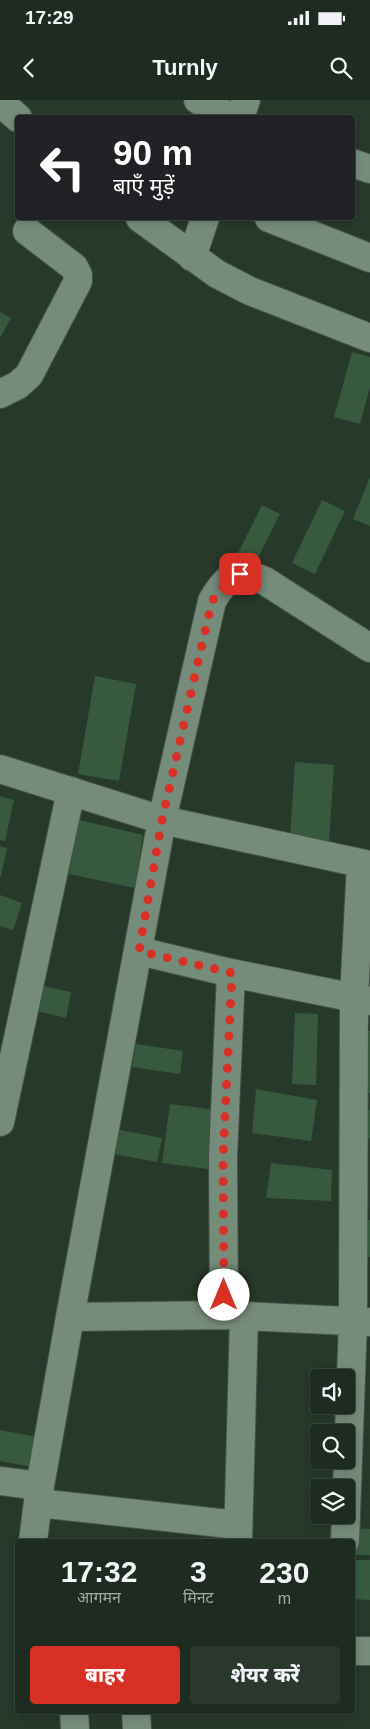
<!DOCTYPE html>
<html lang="hi">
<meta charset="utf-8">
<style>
:root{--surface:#1d2b20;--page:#2a372d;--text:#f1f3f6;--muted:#a0a7a5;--line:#3b473e;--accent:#d93025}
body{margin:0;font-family:Arial,"Noto Sans Devanagari",sans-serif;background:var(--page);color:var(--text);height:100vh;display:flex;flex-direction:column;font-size:19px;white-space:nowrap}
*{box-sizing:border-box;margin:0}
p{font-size:16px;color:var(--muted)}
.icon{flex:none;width:28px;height:28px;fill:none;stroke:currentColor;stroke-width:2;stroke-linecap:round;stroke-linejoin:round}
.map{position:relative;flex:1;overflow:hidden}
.panel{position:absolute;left:15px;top:1439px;width:340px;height:175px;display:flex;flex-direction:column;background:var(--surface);border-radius:5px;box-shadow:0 2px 8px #0003,0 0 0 1px var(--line)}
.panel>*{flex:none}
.top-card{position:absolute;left:15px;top:15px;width:340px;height:105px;border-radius:5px;box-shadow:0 2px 8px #0003,0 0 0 1px var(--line);background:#202124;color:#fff;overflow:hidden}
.fabs{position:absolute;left:310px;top:1269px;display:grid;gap:10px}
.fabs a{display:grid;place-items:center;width:45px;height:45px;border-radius:5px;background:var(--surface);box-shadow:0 2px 8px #0003,0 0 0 1px var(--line);font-size:25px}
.pin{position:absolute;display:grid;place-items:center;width:42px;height:42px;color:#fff;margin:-21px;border-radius:10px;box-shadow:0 2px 8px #0006}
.me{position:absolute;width:55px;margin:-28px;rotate:0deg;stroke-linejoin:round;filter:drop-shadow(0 0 4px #0008)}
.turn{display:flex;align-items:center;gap:18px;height:105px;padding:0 15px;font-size:22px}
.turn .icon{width:65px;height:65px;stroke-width:2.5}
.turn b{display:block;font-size:35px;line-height:42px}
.eta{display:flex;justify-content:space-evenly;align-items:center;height:85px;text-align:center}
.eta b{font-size:30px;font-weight:800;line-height:35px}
.action{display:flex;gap:10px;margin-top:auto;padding:10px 15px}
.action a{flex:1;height:58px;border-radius:5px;background:var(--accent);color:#fff;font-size:20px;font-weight:800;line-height:58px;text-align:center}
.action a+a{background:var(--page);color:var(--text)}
.status{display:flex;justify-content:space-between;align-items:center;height:35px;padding:0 25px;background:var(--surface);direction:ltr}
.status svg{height:14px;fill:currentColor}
header{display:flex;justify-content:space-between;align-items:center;height:65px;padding:0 15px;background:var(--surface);font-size:22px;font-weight:800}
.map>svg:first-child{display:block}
</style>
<div class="status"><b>17:29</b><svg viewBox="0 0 49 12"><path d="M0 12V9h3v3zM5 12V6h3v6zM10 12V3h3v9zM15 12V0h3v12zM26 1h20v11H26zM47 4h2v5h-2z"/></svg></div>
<header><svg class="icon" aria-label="back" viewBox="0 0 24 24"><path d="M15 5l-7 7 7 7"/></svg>Turnly<svg class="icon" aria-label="search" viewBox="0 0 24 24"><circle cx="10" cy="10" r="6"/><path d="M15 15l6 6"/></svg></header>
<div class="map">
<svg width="370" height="1629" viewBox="0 0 370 1629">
<rect width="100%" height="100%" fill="#27392b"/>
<!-- building -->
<path fill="#375a3f" d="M0 212 11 218 0 238Z
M352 252 370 257V287L360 324 334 317Z
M370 377V426L353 419Z
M322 400 345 411 315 474 292 463Z
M262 405 280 414 255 464 237 455Z
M95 576 136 584 119 681 78 674Z
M295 662 334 665 329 742 290 739Z
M0 696 14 700 5 741 0 740Z
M79 720 143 735 135 788 69 774Z
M0 746 7 748 1 776H0Z
M0 795 22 803 13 830 0 826Z
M38 885 71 892 66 918 33 910Z
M295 913 318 914 316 985 292 984Z
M359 931H370V993H360Z
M136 944 183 951 180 974 132 967Z
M256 989 317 1000 311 1041 252 1033Z
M170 1004 217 1010 208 1069 162 1063Z
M356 1009 370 1010V1038H355Z
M109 1028 162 1038 157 1062 104 1052Z
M271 1063 332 1070 331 1101 266 1098Z
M357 1120H370V1157L355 1156Z
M0 1330 38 1337 32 1367 0 1361Z
M353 1428 370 1429V1455H352Z
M352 1460H370V1500L352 1499Z"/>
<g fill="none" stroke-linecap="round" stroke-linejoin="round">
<defs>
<path id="street" d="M198 0 232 18
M0 2 18 18
M240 18 246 0
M352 63 370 69
M140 118 217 174 250 191 370 238
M269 118 370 158
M192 157 205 118
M0 294 18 285 29 275 78 181V175L74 167 27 131
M0 669 162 720 370 765
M139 851 231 873 370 901
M0 1022 71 691
M224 1215 223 1058 231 873
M70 1217 224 1215 370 1222
M0 1381 40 1386
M38 1403 238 1425
M346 1415 353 1221 354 897 361 763
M33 1441 40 1386 70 1217 162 720 212 501C227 476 236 468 265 481L370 548
M238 1441 244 1216
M345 1441 346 1415
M352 1551H370
M74 1611 75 1629
M136 1611 137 1629"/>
</defs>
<!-- street casing -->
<use href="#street" stroke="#445448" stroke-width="30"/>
<!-- street -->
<use href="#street" stroke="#768c7b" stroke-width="28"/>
</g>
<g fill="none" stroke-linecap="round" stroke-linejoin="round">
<!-- route -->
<path stroke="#d93025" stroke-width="9" stroke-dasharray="0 16.2" d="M224 1195 223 1058 232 873 139 851 162 720 212 501 230 478 240 474"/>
</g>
</svg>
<div class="fabs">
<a><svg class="icon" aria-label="sound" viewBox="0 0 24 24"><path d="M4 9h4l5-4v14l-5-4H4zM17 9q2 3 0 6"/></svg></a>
<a><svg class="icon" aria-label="search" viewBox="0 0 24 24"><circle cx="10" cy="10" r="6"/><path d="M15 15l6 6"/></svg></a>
<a><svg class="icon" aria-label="layers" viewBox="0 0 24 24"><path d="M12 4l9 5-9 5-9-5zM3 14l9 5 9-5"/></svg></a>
</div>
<div class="pin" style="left:240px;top:474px;background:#d93025"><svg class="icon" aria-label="arrive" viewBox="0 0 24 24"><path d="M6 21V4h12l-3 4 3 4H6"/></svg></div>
<svg class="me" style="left:224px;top:1195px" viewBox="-20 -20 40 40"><circle r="19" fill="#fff"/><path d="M0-13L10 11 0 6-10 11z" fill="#d93025"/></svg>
<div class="top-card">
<div class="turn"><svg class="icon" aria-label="left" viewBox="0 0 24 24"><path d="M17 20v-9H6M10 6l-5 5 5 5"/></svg><div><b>90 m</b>बाएँ मुड़ें</div></div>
</div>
<section class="panel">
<div class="eta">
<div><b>17:32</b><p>आगमन</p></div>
<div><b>3</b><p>मिनट</p></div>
<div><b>230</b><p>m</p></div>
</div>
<div class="action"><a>बाहर</a><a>शेयर करें</a></div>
</section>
</div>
